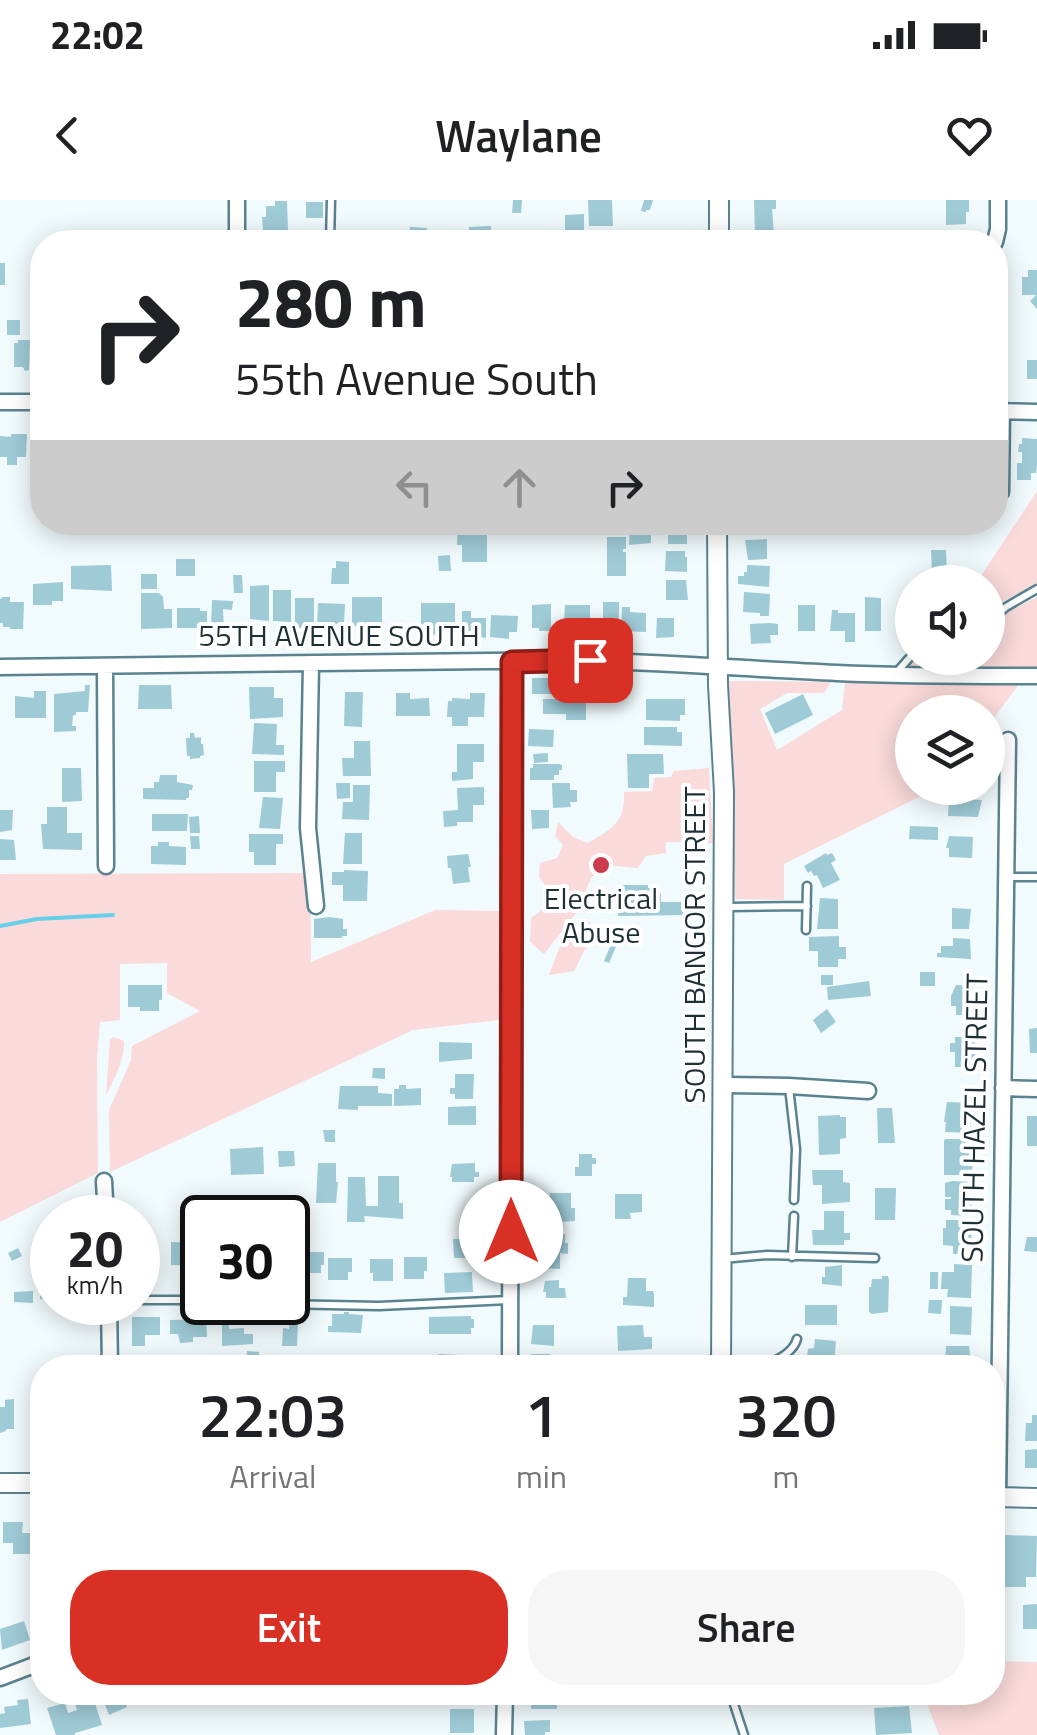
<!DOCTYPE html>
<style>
:root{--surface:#fff;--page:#f6f6f6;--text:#202124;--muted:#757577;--accent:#d93025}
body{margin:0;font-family:"Titillium Web",sans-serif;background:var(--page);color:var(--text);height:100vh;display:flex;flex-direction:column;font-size:38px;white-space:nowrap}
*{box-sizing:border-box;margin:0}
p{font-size:32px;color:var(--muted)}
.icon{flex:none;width:55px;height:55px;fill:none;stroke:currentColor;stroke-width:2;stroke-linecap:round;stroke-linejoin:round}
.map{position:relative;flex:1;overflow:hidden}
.drawer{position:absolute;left:30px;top:1155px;width:975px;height:350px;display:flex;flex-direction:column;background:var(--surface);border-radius:40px;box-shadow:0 5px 25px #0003}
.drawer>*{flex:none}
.top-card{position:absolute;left:30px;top:30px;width:978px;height:305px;border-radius:40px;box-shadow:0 5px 25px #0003;background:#fff;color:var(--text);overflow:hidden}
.buttons{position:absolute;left:895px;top:365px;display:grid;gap:20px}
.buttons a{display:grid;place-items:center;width:110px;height:110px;border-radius:50%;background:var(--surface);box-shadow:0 5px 25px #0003;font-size:50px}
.speed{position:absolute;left:30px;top:995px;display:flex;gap:20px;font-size:50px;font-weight:700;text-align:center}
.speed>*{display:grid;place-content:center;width:130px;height:130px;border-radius:50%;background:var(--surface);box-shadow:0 5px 25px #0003;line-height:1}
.speed small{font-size:25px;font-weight:400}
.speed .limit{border:5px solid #111;border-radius:15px;background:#fff;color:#111}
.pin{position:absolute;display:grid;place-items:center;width:85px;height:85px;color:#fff;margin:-42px;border-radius:20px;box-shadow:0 5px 15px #0006}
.me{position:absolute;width:110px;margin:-55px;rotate:0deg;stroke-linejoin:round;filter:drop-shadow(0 0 8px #0008)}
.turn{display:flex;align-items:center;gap:35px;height:210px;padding:0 40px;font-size:45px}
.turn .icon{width:130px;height:130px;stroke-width:2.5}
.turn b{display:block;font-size:70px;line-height:85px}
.lanes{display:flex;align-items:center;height:95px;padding:0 40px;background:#0003;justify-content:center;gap:50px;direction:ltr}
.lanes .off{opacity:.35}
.eta{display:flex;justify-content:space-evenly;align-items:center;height:170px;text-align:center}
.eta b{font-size:60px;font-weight:600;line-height:70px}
.button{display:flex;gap:20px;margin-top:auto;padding:20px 40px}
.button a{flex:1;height:115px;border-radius:40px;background:var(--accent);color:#fff;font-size:40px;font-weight:600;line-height:115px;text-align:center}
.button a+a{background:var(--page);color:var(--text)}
.status{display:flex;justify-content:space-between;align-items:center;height:70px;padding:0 50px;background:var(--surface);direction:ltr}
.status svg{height:28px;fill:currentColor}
header{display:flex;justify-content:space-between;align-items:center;height:130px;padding:0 40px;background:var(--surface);font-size:45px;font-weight:600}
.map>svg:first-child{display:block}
</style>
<div class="status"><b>22:02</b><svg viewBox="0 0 49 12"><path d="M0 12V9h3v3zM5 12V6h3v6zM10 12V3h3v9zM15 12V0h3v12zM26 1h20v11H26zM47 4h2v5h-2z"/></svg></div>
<header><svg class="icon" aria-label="back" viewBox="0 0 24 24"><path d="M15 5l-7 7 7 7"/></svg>Waylane<svg class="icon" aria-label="heart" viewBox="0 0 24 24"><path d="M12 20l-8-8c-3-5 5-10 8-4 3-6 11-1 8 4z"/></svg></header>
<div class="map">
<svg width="1037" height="1535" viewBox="0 0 1037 1535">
<rect width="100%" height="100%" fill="#f1fafc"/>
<!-- green -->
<path fill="#fadada" d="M1037 291V386L994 405 992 414 988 417V382H977Z
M1037 397V469L908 468 918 458H988V428L1006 413Z
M1022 480 988 526V512H912V588H937L784 664V700L735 699 729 481 831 482 824 493H787L760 509 777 550 842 510 845 483Z
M709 568 713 643 666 642V653L646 656 638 668 604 665 591 678 577 712 544 754 530 742 531 718 546 707 548 690 539 677 540 663 557 658 563 645 555 636 558 622 573 637 588 643C613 628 625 623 624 592L652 591 654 578 671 577 674 571Z
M310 673 311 762 435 710 500 711 499 820 413 830 110 972 109 910 131 860 132 846 200 811 167 793V763L120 764V820L100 822 97 860 98 973 0 1022V674Z
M584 718 596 728 574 771 549 775 560 746Z
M113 837 124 841C125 861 114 878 106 896L110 840Z
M993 1461 1037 1462V1535H939L923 1493 992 1492Z"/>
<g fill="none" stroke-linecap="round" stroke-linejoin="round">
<!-- stream -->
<path stroke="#67cfea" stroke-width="4" d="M0 726 37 719 113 715"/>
</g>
<!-- building -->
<path fill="#9fcbd7" d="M513 0H522L521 13H512Z
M588 0H612L613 26H589Z
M644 0H653L650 10H646V12L641 11Z
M754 0H776V9H772L774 35H755Z
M946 0H969V12H966V24L946 25Z
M275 1H287L288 30 263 31 262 17H266V6H275Z
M306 2H323V18H306Z
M584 14V35H565V15Z
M491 26V42H469V27Z
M410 27 427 28 426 42H409Z
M86 30V38H100V42H68L70 31Z
M217 33V42H203V34Z
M270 33H286V42H267V37H270Z
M0 63H5V85H0Z
M1028 70H1037V109L1030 101 1036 95H1022V77H1028Z
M32 112H41V126H32Z
M7 120H20V135H7Z
M38 134H42V163H38Z
M18 140H30L29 170 25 171 23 167H14V143H18Z
M1027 160H1037V179H1027Z
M11 234H27L26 257H17V265H7V257H0V236L11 237Z
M33 234H42V254H33Z
M1022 238 1037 239V265L1036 273H1031V280H1017V263H1022V252H1018L1019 244H1022Z
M458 322 487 324V362H462V345H457Z
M491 322H505L504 330H491Z
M747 322H765V333H747Z
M668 324H687V344H668Z
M630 327H651V343L629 345Z
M607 337H626V349H623V352H626V376H607Z
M767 339V359L748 360 745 340Z
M931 350H946L947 378H941V382H925V376H932Z
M666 351H685V357H687V372L665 371Z
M450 355 451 371H439L438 356Z
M176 359H195V376H176Z
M336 361 349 362V384H331L332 368H336Z
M111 365 112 391 71 389V366Z
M747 365 770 366 769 387 738 384V376H744V372H747Z
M141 374H157V389H141Z
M233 375H242L243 393H234Z
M666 380H686L688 400H666Z
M63 382V401H52V405H33V384Z
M269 385V421L250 419V386Z
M273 390H291V422L273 421Z
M744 392 770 394 769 416H760V413L743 412Z
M141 393H159L163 397 164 409H172V428L141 429Z
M3 397H10V402H24L23 429H10V427H3V423H0V399Z
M352 397H382V426H352Z
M865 397 881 398V431H865Z
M295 398H314V428H295Z
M212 400 233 401 232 410 223 409 224 430H215V426L211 425Z
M603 402H619V423L603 422Z
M318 403 345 404 344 424H334V427H317Z
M421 403H455V429L435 430 436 435H421Z
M551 404V431H539V428H532V405Z
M565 405H590V423L564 422Z
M798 405H815V431H798Z
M622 407H630V412L646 413V432L621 431Z
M177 408H200V411H207V428H177Z
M832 410H838V413H855V442H845V431H830Z
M462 411H471V418H486V438L462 435Z
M491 415 518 416 517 432H509V439L490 437Z
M657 418H674V437L656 438Z
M770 423 778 424V435H770L771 443 751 444 750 424Z
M621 435H630L629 448 620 447Z
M600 473 627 474V487L599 486Z
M532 478H565V494H532Z
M85 485H90L88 512H76V515H73L72 526H76V531L54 532V494L85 491Z
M139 485H171L172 509H138Z
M249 487H274V498H283V517L250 519Z
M34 491H46V518H15V496L34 498Z
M345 492H363L362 527 344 526Z
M396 493H410V499L429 498 430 516H396Z
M470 493H485L484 517H468V526H452V517H447L448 501H452V498L470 499Z
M803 494 813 515 775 534 765 513Z
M543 499H586V520H566V514H543Z
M646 499H685V515H680V521L646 520Z
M254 523 277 524 276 545H284V555L252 554Z
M644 527H677V532H682V546L644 545Z
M529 529 554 530 553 547 528 546Z
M190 533H194L195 538 201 537V544H203L204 555 200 556V558L190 559V556H187L186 538H190Z
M354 541H370L371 576H343L342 558H354Z
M457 544H484V562H473V579L452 581V572H457Z
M548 553V562L534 563 533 554Z
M627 554H663L664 574H649V588H628Z
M254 561H285V572H276V592H254Z
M533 564H559L562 565V570H559V575H554V580H530V568H533Z
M62 568H81L82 601 62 602Z
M160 575H177V582L193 585 192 590H189V598H186V600L143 599V588H154V582H159Z
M336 583H350V598L337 599Z
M552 583H570V590H577V602H570L571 607 553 608Z
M353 585H370L369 620 342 619 343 602H353Z
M484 587V605H473V622H457V626L444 627 443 611 458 610 457 588Z
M263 597 283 598 280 629 259 628Z
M949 598 982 600 978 617 948 616Z
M47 607H67V633H82V650L43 649 41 624H47Z
M0 610H13L12 630 0 632Z
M531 610H549V628L532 629Z
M152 614H188L187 631H152Z
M199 616 200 633H190L189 617Z
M910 626 938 627V640L909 639Z
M345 633H362V664H343Z
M249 634H283V644H276V665H254V652H249Z
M190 636H199L200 649H191Z
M949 636 973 637 972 658 949 657V648H946Z
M0 639 14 640 16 660H0Z
M158 642H169V646L186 647V665L151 664V646H158Z
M826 653 827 655 832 653 836 660 831 663 840 680 823 688 817 675 814 676 811 671 808 673 804 666Z
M468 654 471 667H468L470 682 453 684 451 668H448L447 656Z
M344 670 368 671 367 701H343V685H332V672H344Z
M618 685H648V688H657V694H661V702H687V715L618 716Z
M820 698 838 699V729H817Z
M952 708 971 709 969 729H952Z
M329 717 343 719V729H347V736H342V738H314V719Z
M615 735 620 737 609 763 604 761Z
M839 736V747H846V759H838V767H818V751H809V737Z
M953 738 970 739 971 759 937 757V753H941V746H953Z
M920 772H935V786H920Z
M821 775H833V785H821Z
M869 781 871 796 828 800 827 787Z
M128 785H162V800H159V811H140V807H128Z
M956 785 973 786V815H956V806H951V796Z
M827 809 836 822 821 833 813 820Z
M1037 828V853H1030L1029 829Z
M955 837H975V867H955V852H950V843H955Z
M439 842 472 843V859L439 862Z
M373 868H385V879L372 878Z
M455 874H474L473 899H455V894H450V888H455Z
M399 885H406V889L421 888V905L394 906V889H399Z
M340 886H378V893L392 894V906H358V910L338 909Z
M947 902 971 903 970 933 945 932 946 922H944Z
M476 906V925H448V907Z
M877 908H892L895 943H878Z
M840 915V917H846V938L840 939V954L819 955 818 916Z
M1027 916H1037V946H1027Z
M323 930H335V942H325Z
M946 939H973L972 975H944V940Z
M263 947 264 974 231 975 230 949Z
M278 951H294L295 966 279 967Z
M579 954H592V958H596V964H592V976H575V967H579Z
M318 963H336V982H338L336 1003H316Z
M475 963V972H479V977H474V982H452V977H450L452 964Z
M812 970H843V982L850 983V1002L822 1004V985H813Z
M378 976H399V1003H403V1019L364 1016 365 1022H347L348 977H365L366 1006H378Z
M952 981 969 982 968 1002H972L971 1016 951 1015V1010H945V999H951V997H945V983Z
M875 988H896L895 1020H875Z
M550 993H571V1008H575V1021L543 1023V1010H550Z
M615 994H642V1012L630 1013 631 1019H615Z
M73 1005H80V1009H90V1018H68V1009H74Z
M824 1011H844V1033H850V1040H844V1045H813L812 1030H824Z
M946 1020H972L971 1054H953V1046L943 1045V1028H946Z
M138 1027 152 1028 151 1040H138Z
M464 1034H486V1058H454L453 1039H464Z
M543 1034H565V1043H568V1054L560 1053V1069L542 1068Z
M1027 1037H1037V1052L1024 1051Z
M171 1042 202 1043V1066L171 1065Z
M151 1045H158V1072H146V1076H138V1050H151Z
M18 1048 22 1056 12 1061 8 1053Z
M301 1052H324V1065H321V1073H301Z
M404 1057H427V1071H424V1079H404Z
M328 1058H352V1072H348V1080H328Z
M370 1059H393V1081H373V1073H370Z
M954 1064 972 1065 971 1098 947 1097 948 1089H941L942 1072H954Z
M842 1065V1086L822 1084V1077H825V1067Z
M472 1072 473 1092 445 1093 444 1073Z
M930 1072H938V1089H930Z
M882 1076H888L889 1080 888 1112 872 1114 869 1112V1087H871L872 1079H882Z
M628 1078H646V1091H653L654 1094V1107L623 1105V1097H627Z
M40 1080H52V1099H40Z
M559 1080V1088H565L566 1098H546V1092H543L545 1081Z
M33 1091V1103L14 1102V1092Z
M929 1100H942L941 1114 928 1113Z
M805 1105H837V1125H805Z
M950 1106 972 1107 971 1135 950 1134Z
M344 1112H349V1114L363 1115 361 1133 328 1132V1126H332V1114H344Z
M471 1116V1119H474V1128H471V1134H429V1117Z
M132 1117H160V1135H145V1146H132Z
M206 1119 207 1137H193V1142L180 1143 178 1134H170V1120Z
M292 1123H298L297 1146H282L283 1128 289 1129V1125Z
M222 1125H229V1129L244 1128V1134H253V1144L222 1146Z
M533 1125H554V1146L531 1144Z
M643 1125 644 1137H652V1149L618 1151 617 1126Z
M815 1139 836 1141 834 1165 812 1162 813 1158 807 1156 808 1149 814 1148Z
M946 1146H969L971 1162H953V1166H945Z
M247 1151 259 1152V1165H246Z
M438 1154 460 1155 462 1168H438Z
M531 1154H550V1165H544V1168H531Z
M328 1158 355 1159V1168H328Z
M52 1160H79V1168H52Z
M14 1199V1229H6V1231L0 1233V1207H5V1200Z
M1032 1215H1037V1241H1025L1026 1223H1032Z
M1037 1249V1268H1025V1250Z
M3 1322H23L22 1333H32V1354H13V1343H3Z
M1005 1335 1037 1336 1036 1377H1026V1387H1005Z
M992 1346 1001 1347V1382H992Z
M1037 1404V1429H1023V1405Z
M992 1416H996V1444H992Z
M24 1421 30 1440 2 1450 0 1429Z
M100 1492H121L127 1507 109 1515Z
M195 1492H214L216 1498 198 1502Z
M531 1492H557V1509H531Z
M624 1492H650V1498H624Z
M92 1494 102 1525 75 1533V1535H56L47 1508 65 1503 68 1513 77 1510 74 1500Z
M28 1499 31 1524 0 1528V1514L5 1513 4 1507 18 1505 17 1500Z
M909 1506 912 1533 876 1535 874 1508Z
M450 1509H474V1533H450Z
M550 1520V1532H545V1535H525L524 1521Z"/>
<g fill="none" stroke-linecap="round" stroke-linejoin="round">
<defs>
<path id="service" d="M330 42 331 0
M988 423 1006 407 1037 389
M896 473 912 455
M1007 677H1037
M728 707 807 706
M806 730 807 686
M789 887 796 949 794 1000
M792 1057 794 1016
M722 1059 767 1055 875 1058
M138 1100H202
M279 1104 379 1106 509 1100
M757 1168C772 1163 793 1154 797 1139
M730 1492 744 1535"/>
<path id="minor" d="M237 42V0
M995 42 998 29V0
M995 149V118
M995 195 1002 211 1001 292
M0 202H42
M996 211 1037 212
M311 464 308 628 316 706
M105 466 106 666
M0 467 561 460C653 461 745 469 837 473 904 476 970 476 1037 476
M723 885 789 886 868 891
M1003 888 1037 889
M104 981 106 1018
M109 1102 110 1168
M510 1168 512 462
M992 1308 998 1298 1008 540
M0 1478 42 1462
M504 1535 505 1492"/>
<path id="tertiary" d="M719 42V0
M717 322 718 485 724 592 721 1168
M0 1283H42
M992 1297 1037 1298"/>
</defs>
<!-- service casing -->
<use href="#service" stroke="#5a838f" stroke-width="11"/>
<!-- minor casing -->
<use href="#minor" stroke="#5a838f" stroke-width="19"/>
<!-- tertiary casing -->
<use href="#tertiary" stroke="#5a838f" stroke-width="22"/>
<!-- service -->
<use href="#service" stroke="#fff" stroke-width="6"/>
<!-- minor -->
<use href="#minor" stroke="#fff" stroke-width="14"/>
<!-- tertiary -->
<use href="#tertiary" stroke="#fff" stroke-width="18"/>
</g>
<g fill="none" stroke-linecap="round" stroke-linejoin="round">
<defs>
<path id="route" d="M511 1032 512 462 590 460"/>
</defs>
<!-- route casing -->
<use href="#route" stroke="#8d1f18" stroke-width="25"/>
<!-- route -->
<use href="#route" stroke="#d93025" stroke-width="18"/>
</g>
<!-- markers -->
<circle fill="#cd3c4e" stroke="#fff" stroke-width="4" cx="601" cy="665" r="10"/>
<g text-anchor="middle" stroke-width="8" stroke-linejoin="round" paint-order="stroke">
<!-- street labels -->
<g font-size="30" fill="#1e3035" stroke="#fff">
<text x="339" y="446">55TH AVENUE SOUTH</text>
<text transform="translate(695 745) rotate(-90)" y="10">SOUTH BANGOR STREET</text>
<text transform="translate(975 918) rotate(-89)" y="10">SOUTH HAZEL STREET</text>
</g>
<!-- poi labels -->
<g font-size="30" fill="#1e3035" stroke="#fff">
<text x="601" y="709">Electrical<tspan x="601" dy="34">Abuse</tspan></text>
</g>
</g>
</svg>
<div class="buttons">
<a><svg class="icon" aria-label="sound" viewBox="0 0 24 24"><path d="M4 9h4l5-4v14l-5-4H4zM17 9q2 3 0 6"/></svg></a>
<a><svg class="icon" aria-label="layers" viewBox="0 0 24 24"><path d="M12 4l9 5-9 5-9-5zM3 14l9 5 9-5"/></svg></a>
</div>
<div class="speed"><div>20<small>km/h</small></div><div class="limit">30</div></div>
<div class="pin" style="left:590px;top:460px;background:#d93025"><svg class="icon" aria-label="arrive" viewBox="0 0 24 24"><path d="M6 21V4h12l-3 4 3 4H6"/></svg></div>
<svg class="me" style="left:511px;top:1032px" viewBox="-20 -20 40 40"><circle r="19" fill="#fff"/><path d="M0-13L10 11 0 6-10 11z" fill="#d93025"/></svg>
<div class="top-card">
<div class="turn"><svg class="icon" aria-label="right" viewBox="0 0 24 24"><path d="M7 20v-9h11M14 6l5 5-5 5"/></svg><div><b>280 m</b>55th Avenue South</div></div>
<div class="lanes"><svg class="icon off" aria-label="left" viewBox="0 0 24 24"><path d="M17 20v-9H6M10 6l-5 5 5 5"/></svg><svg class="icon off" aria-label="ahead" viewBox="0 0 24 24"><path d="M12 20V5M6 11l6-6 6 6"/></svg><svg class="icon" aria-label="right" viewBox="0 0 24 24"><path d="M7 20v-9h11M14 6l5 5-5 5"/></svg></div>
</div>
<section class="drawer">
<div class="eta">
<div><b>22:03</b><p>Arrival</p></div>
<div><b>1</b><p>min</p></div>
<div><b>320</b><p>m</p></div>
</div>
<div class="button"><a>Exit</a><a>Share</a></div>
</section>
</div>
